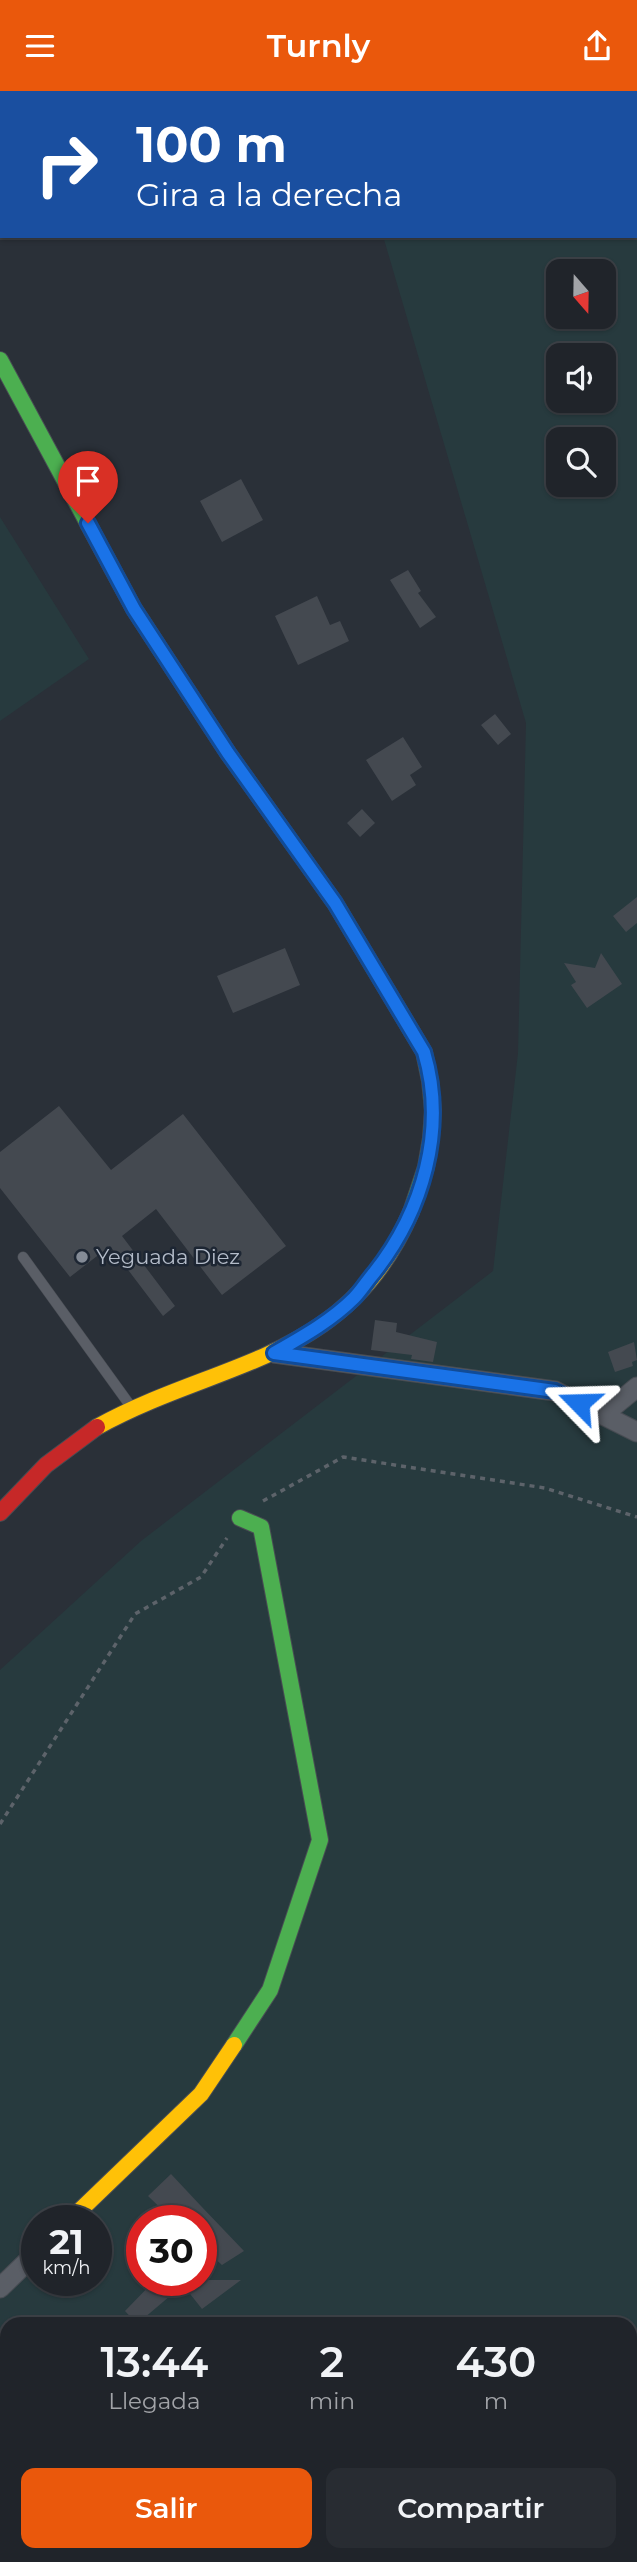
<!DOCTYPE html>
<html lang="es">
<style>
:root{--surface:#20242a;--page:#282c32;--text:#f1f3f6;--muted:#a2a4a8;--line:#3d4147;--accent:#ea580c}
body{margin:0;font-family:Montserrat,sans-serif;background:var(--page);color:var(--text);height:100vh;display:flex;flex-direction:column;font-size:26px;white-space:nowrap}
*{box-sizing:border-box;margin:0}
p{font-size:23px;color:var(--muted)}
.icon{flex:none;width:38px;height:38px;fill:none;stroke:currentColor;stroke-width:2;stroke-linecap:round;stroke-linejoin:round}
.map{position:relative;flex:1;overflow:hidden}
.details{position:absolute;left:0px;top:2226px;width:637px;height:245px;display:flex;flex-direction:column;background:var(--surface);border-radius:21px 21px 0 0;box-shadow:0 2px 5px #0004,0 0 0 2px var(--line)}
.details>*{flex:none}
.top-card{position:absolute;left:0px;top:0px;width:637px;height:147px;box-shadow:0 2px 5px #0004,0 0 0 2px var(--line);background:#1a4fa0;color:#fff;overflow:hidden}
.needle{width:46px;rotate:160deg}
.fabs{position:absolute;left:546px;top:168px;display:grid;gap:14px}
.fabs a{display:grid;place-items:center;width:70px;height:70px;border-radius:14px;background:var(--surface);box-shadow:0 2px 5px #0004,0 0 0 2px var(--line);font-size:35px}
.speed{position:absolute;left:21px;top:2114px;display:flex;gap:14px;font-size:35px;font-weight:700;text-align:center}
.speed>*{display:grid;place-content:center;width:91px;height:91px;border-radius:50%;background:var(--surface);box-shadow:0 2px 5px #0004,0 0 0 2px var(--line);line-height:1}
.speed small{font-size:18px;font-weight:400}
.speed .limit{border:10px solid #d22;background:#fff;color:#111}
.pin{position:absolute;display:grid;place-items:center;width:60px;height:60px;color:#fff;margin:-72px -30px;border-radius:50% 50% 50% 0;rotate:-45deg;box-shadow:0 0 7px #0007}
.pin .icon{rotate:45deg}
.me{position:absolute;width:77px;margin:-38px;rotate:292deg;stroke-linejoin:round;filter:drop-shadow(0 0 5px #0008)}
.turn{display:flex;align-items:center;gap:24px;height:147px;padding:0 21px;font-size:32px}
.turn .icon{width:91px;height:91px;stroke-width:2.5}
.turn b{display:block;font-size:49px;line-height:60px}
.eta{display:flex;justify-content:space-evenly;align-items:center;height:119px;text-align:center}
.eta b{font-size:42px;font-weight:600;line-height:49px}
.action{display:flex;gap:14px;margin-top:auto;padding:14px 21px}
.action a{flex:1;height:80px;border-radius:14px;background:var(--accent);color:#fff;font-size:28px;font-weight:600;line-height:80px;text-align:center}
.action a+a{background:var(--page);color:var(--text)}
header{display:flex;justify-content:space-between;align-items:center;height:91px;padding:0 21px;background:var(--accent);color:#fff;font-size:32px;font-weight:600}
.map>svg:first-child{display:block}
</style>
<header><svg class="icon" aria-label="menu" viewBox="0 0 24 24"><path d="M4 6h16M4 12h16M4 18h16"/></svg>Turnly<svg class="icon" aria-label="share" viewBox="0 0 24 24"><path d="M12 15V3M7 8l5-5 5 5M5 13v7h14v-7"/></svg></header>
<div class="map">
<svg width="637" height="2471" viewBox="0 0 637 2471">
<rect width="100%" height="100%" fill="#2a3038"/>
<!-- green -->
<path fill="#273a3e" fill-rule="evenodd" d="M360 0H637V2471H0V1579L141 1450 493 1180 518 962 526 632 383 145H635V2ZM558 180H604V226H558ZM558 264H604V310H558ZM558 348H604V394H558ZM37 2130H96V2189H37ZM142 2130H201V2189H142ZM7 2233H630V2464H7Z
M0 426 89 568 0 630Z"/>
<!-- building -->
<path fill="#444950" d="M241 388 263 429 222 451 200 410Z
M408 479 421 500 418 502 436 526 420 537 390 489Z
M317 505 330 534 340 530 349 550 298 574 275 525Z
M495 623 511 643 498 654 481 634Z
M403 646 422 676 410 684 416 694 392 710 366 669Z
M362 718 375 732 360 746 347 732Z
M637 806V832L626 841 613 825Z
M285 857 300 894 233 922 217 885Z
M601 862 622 893 587 917 571 894 576 891 564 872 595 877Z
M59 1015 111 1079 183 1023 286 1155 222 1204 156 1118 122 1145 175 1215 163 1225 110 1155 70 1186 0 1097V1061Z
M375 1229 397 1232 396 1241 437 1251 433 1271 411 1268 412 1264 371 1259Z
M634 1251 637 1269 632 1271 633 1275 615 1281 608 1261Z
M171 2083 201 2115 244 2160 222 2174 201 2155V2130H174L148 2105Z
M155 2189H241L202 2218 183 2194 137 2233 125 2220Z"/>
<g fill="none" stroke-linecap="round" stroke-linejoin="round">
<defs>
<path id="lane" d="M23 1166 132 1317"/>
<path id="street" d="M274 1262 555 1300 637 1341
M603 1324 637 1296
M0 2197 37 2161"/>
<path id="fast" d="M0 269 134 518 228 662 335 812 424 961 430 990 433 1019 431 1047 426 1076 411 1121
M234 1954 270 1899 320 1749 261 1436 240 1427"/>
<path id="slow" d="M97 1336C220 1268 347 1272 411 1121
M69 2130 201 2003 234 1954"/>
<path id="jam" d="M0 1422 46 1374 97 1336"/>
</defs>
<!-- lane casing -->
<use href="#lane" stroke="#484c53" stroke-width="11"/>
<!-- street casing -->
<use href="#street" stroke="#484c53" stroke-width="21"/>
<!-- fast casing -->
<use href="#fast" stroke="#484c53" stroke-width="18"/>
<!-- slow casing -->
<use href="#slow" stroke="#484c53" stroke-width="18"/>
<!-- jam casing -->
<use href="#jam" stroke="#484c53" stroke-width="18"/>
<!-- path -->
<path stroke="#5d636a" stroke-width="3.5" stroke-dasharray="5 5" stroke-linecap="butt" d="M263 1410 343 1366 545 1397 637 1426
M0 1733 135 1523 201 1486 227 1447"/>
<!-- lane -->
<use href="#lane" stroke="#5a5e66" stroke-width="10"/>
<!-- street -->
<use href="#street" stroke="#5a5e66" stroke-width="19"/>
<!-- fast -->
<use href="#fast" stroke="#4caf50" stroke-width="16"/>
<!-- slow -->
<use href="#slow" stroke="#ffc107" stroke-width="16"/>
<!-- jam -->
<use href="#jam" stroke="#c62828" stroke-width="16"/>
</g>
<g fill="none" stroke-linecap="round" stroke-linejoin="round">
<defs>
<path id="route" d="M88 432 134 518 228 662 335 812 424 961C447 1038 423 1120 374 1182 367 1190 361 1200 354 1207 331 1230 302 1246 274 1262L555 1300 579 1312"/>
</defs>
<!-- route casing -->
<use href="#route" stroke="#114b97" stroke-width="18"/>
<!-- route -->
<use href="#route" stroke="#1a73e8" stroke-width="12"/>
</g>
<!-- markers -->
<circle fill="#848b96" stroke="#1d2633" stroke-width="2.5" cx="82" cy="1166" r="7"/>
<g text-anchor="middle" stroke-width="5" stroke-linejoin="round" paint-order="stroke">
<!-- poi labels -->
<g font-size="21" fill="#b4bcc9" stroke="#1d2633" text-anchor="start">
<text x="96" y="1173">Yeguada Diez</text>
</g>
</g>
</svg>
<div class="fabs">
<a><svg class="needle" viewBox="-14 -14 28 28"><path d="M0-13l5 13h-10z" fill="#e53935"/><path d="M0 13l5-13h-10z" fill="#a2a4a8"/></svg></a>
<a><svg class="icon" aria-label="sound" viewBox="0 0 24 24"><path d="M4 9h4l5-4v14l-5-4H4zM17 9q2 3 0 6"/></svg></a>
<a><svg class="icon" aria-label="search" viewBox="0 0 24 24"><circle cx="10" cy="10" r="6"/><path d="M15 15l6 6"/></svg></a>
</div>
<div class="speed"><div>21<small>km/h</small></div><div class="limit">30</div></div>
<div class="pin" style="left:88px;top:432px;background:#d93025"><svg class="icon" aria-label="arrive" viewBox="0 0 24 24"><path d="M6 21V4h12l-3 4 3 4H6"/></svg></div>
<svg class="me" style="left:579px;top:1312px" viewBox="-20 -20 40 40"><path d="M0-17L14 15 0 8-14 15z" fill="#1a73e8" stroke="#fff" stroke-width="4"/></svg>
<div class="top-card">
<div class="turn"><svg class="icon" aria-label="right" viewBox="0 0 24 24"><path d="M7 20v-9h11M14 6l5 5-5 5"/></svg><div><b>100 m</b>Gira a la derecha</div></div>
</div>
<section class="details">
<div class="eta">
<div><b>13:44</b><p>Llegada</p></div>
<div><b>2</b><p>min</p></div>
<div><b>430</b><p>m</p></div>
</div>
<div class="action"><a>Salir</a><a>Compartir</a></div>
</section>
</div>
